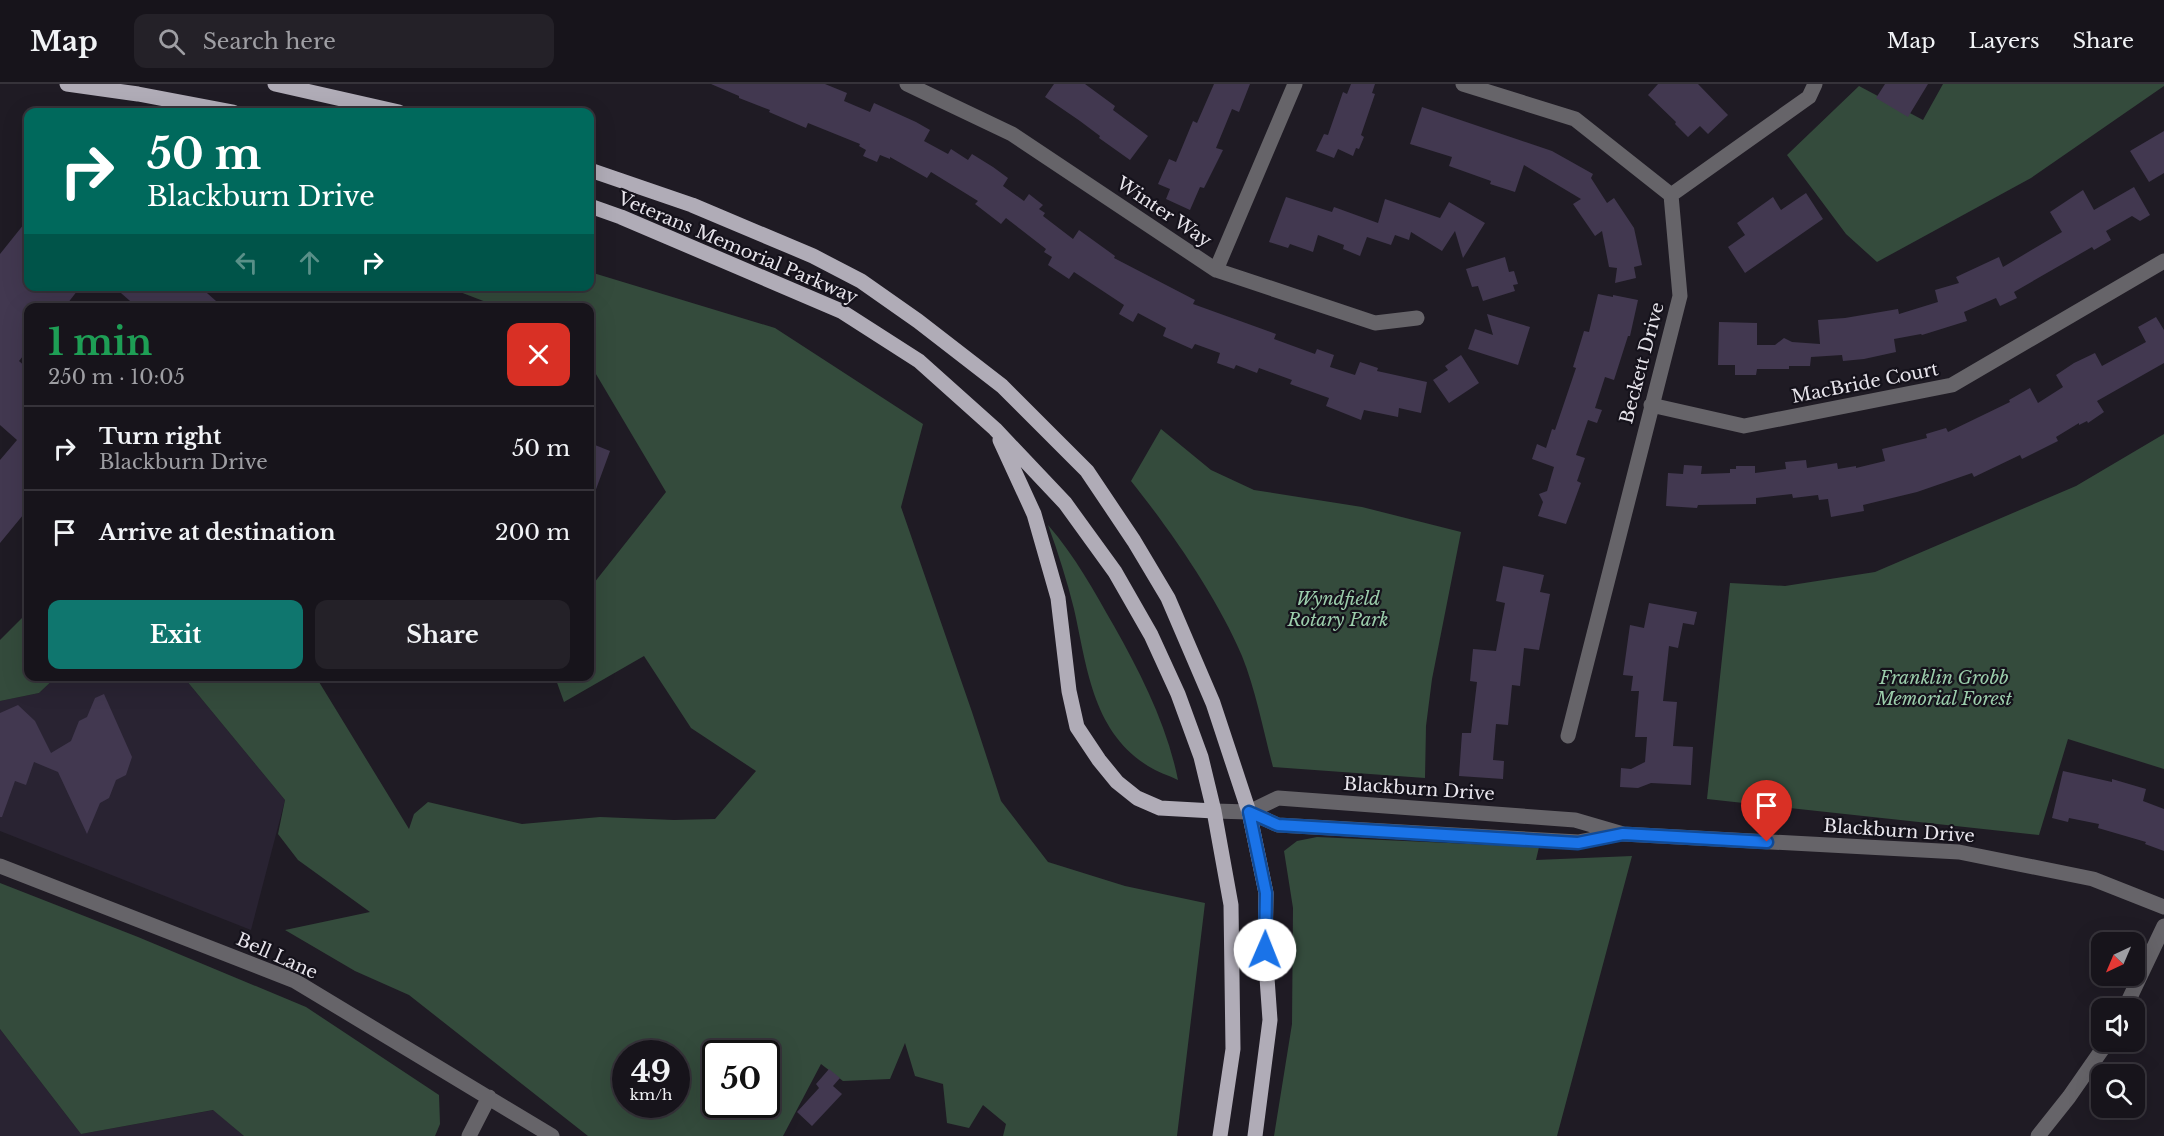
<!DOCTYPE html>
<meta charset="utf-8">
<style>
:root{--surface:#17141b;--page:#242128;--text:#f1f3f6;--muted:#9e9ea3;--line:#36333a;--accent:#0f766e}
body{margin:0;font-family:"Libre Baskerville",serif;background:var(--page);color:var(--text);height:100vh;display:flex;flex-direction:column;font-size:22px;white-space:nowrap}
*{box-sizing:border-box;margin:0}
p{font-size:20px;color:var(--muted)}
.icon{flex:none;width:33px;height:33px;fill:none;stroke:currentColor;stroke-width:2;stroke-linecap:round;stroke-linejoin:round}
.map{position:relative;flex:1;overflow:hidden}
.sheet{position:absolute;left:24px;top:219px;width:570px;height:378px;display:flex;flex-direction:column;background:var(--surface);border-radius:12px;box-shadow:0 6px 24px #0002,0 0 0 2px var(--line)}
.sheet>*{flex:none}
.banner{position:absolute;left:24px;top:24px;width:570px;height:183px;border-radius:12px;box-shadow:0 6px 24px #0002,0 0 0 2px var(--line);background:#00695c;color:#fff;overflow:hidden}
.needle{width:39px;rotate:224deg}
.fabs{position:absolute;left:2091px;top:848px;display:grid;gap:12px}
.fabs a{display:grid;place-items:center;width:54px;height:54px;border-radius:12px;background:var(--surface);box-shadow:0 6px 24px #0002,0 0 0 2px var(--line);font-size:30px}
.speed{position:absolute;left:612px;top:956px;display:flex;gap:12px;font-size:30px;font-weight:700;text-align:center}
.speed>*{display:grid;place-content:center;width:78px;height:78px;border-radius:50%;background:var(--surface);box-shadow:0 6px 24px #0002,0 0 0 2px var(--line);line-height:1}
.speed small{font-size:15px;font-weight:400}
.speed .limit{border:3px solid #111;border-radius:9px;background:#fff;color:#111}
.pin{position:absolute;display:grid;place-items:center;width:51px;height:51px;color:#fff;margin:-62px -26px;border-radius:50% 50% 50% 0;rotate:-45deg;box-shadow:0 0 6px #0007}
.pin .icon{rotate:45deg}
.me{position:absolute;width:66px;margin:-33px;rotate:1deg;stroke-linejoin:round;filter:drop-shadow(0 0 4px #0008)}
.turn{display:flex;align-items:center;gap:21px;height:126px;padding:0 24px;font-size:27px}
.turn .icon{width:78px;height:78px;stroke-width:2.5}
.turn b{display:block;font-size:42px;line-height:51px}
.lanes{display:flex;align-items:center;height:57px;padding:0 24px;background:#0003;justify-content:center;gap:30px;direction:ltr}
.lanes .off{opacity:.35}
.round{display:grid;place-items:center;flex:none;width:63px;height:63px;border-radius:12px;background:var(--page)}
.headline{display:flex;align-items:center;justify-content:space-between;height:102px;padding:0 24px}
h1{font-size:36px;font-weight:700;line-height:45px;color:#1e9e55}
.action{display:flex;gap:12px;margin-top:auto;padding:12px 24px}
.action a{flex:1;height:69px;border-radius:12px;background:var(--accent);color:#fff;font-size:24px;font-weight:700;line-height:69px;text-align:center}
.action a+a{background:var(--page);color:var(--text)}
ul{padding:0;list-style:none}
li{display:flex;align-items:center;gap:18px;height:84px;padding:0 24px;border-top:2px solid var(--line)}
li div{flex:1}
li b{display:block;font-size:22px}
li em{font-style:normal}
header{display:flex;align-items:center;gap:36px;box-sizing:border-box;height:84px;padding:0 30px;background:var(--surface);border-bottom:2px solid var(--line)}
header strong{font-size:28px}
nav{display:flex;gap:33px;margin-inline-start:auto;font-size:21px}
.search{width:420px;height:54px;background:var(--page);display:flex;align-items:center;gap:15px;box-sizing:border-box;padding:0 21px;border-radius:12px;color:var(--muted);font-size:22px}
.map>svg:first-child{display:block}
</style>
<header>
<strong>Map</strong>
<div class="search"><svg class="icon" aria-label="search" viewBox="0 0 24 24"><circle cx="10" cy="10" r="6"/><path d="M15 15l6 6"/></svg>Search here</div>
<nav><a>Map</a><a>Layers</a><a>Share</a></nav>
</header>
<div class="map">
<svg width="2164" height="1052" viewBox="0 0 2164 1052">
<rect width="100%" height="100%" fill="#1f1b24"/>
<!-- built -->
<path fill="#292332" d="M177 592 186 596 285 716 251 846 0 747V617L39 609 56 593Z
M0 945 81 1050 214 1026 244 1052H0Z"/>
<!-- green -->
<path fill="#344b3c" fill-rule="evenodd" d="M1943 0H2164V2L2031 94 1877 178 1846 150 1787 71 1859 2 1923 36Z
M590 188 775 244 923 340 901 423 972 628 1001 717 1048 778 1125 802 1205 819 1177 1052H1003L1006 1040 983 1021 969 1044 947 1039 943 1000 915 992 905 959 890 995 843 997 821 980 783 1052H588L409 911 355 887 285 846 370 828 298 776 278 750 285 716 186 596 177 593H316L409 745 414 730 428 718 522 740 600 733 674 736 715 735 756 687 691 644 644 572 564 618 555 593 590 592V504L666 408 590 280V224L499 223 447 203 590 202ZM626 969H676V1020H626ZM716 969H766V1020H716Z
M1161 345 1211 386 1254 406 1362 423 1461 448 1432 595 1426 642 1425 694 1273 683C1263 646 1256 607 1242 572 1217 513 1171 447 1131 397Z
M2164 350V685L2068 655 2039 751 1707 715 1730 499 1785 502 1875 488 2076 402Z
M1048 441C1075 472 1094 507 1114 542 1141 590 1167 641 1178 696 1168 691 1157 688 1148 682 1092 647 1087 582 1074 525 1067 497 1058 468 1048 441Z
M28 528V592L56 593 39 609 0 617V556Z
M1317 753 1539 763 1536 776 1632 772 1557 1052H1274L1292 940 1293 824 1284 767 1297 757Z
M0 799 138 853 306 923 439 1011 440 1040 435 1052H244L213 1026 81 1050 0 945Z"/>
<!-- building -->
<path fill="#423850" d="M711 0H825L847 9 844 17 870 28 874 19 916 38 930 46 924 57 948 70 951 65 968 76 972 70 993 83 1008 94 1003 102 1024 117 1029 110 1043 121 1039 125 1045 129 1043 132 1073 155 1079 146 1115 172 1114 174 1195 216 1193 220 1276 250 1274 255 1315 270 1317 265 1334 271 1330 283 1355 291 1360 278 1378 284 1377 287 1427 298 1421 329 1399 324 1398 333 1364 326 1361 336 1326 322 1329 314 1290 300 1292 296 1259 284 1257 289 1236 281 1234 285 1217 279 1220 269 1195 260 1192 265 1163 252 1166 244 1138 229 1133 238 1119 230 1124 221 1074 188 1069 195 1048 181 1052 173 1044 168 1046 165 1006 134 1001 140 975 120 978 117 931 88 927 94 890 73V75L880 71 877 78 863 72 866 66 859 62 860 60 808 39 806 44 769 28 770 26 739 14V12Z
M1054 0H1085L1115 22 1113 26 1148 52 1130 76 1099 54 1100 52 1080 37 1045 13Z
M1214 0H1250L1239 28 1232 25 1216 64 1223 66 1204 104 1200 103 1190 126 1166 115 1170 105 1158 100 1169 75 1176 78 1193 37 1197 39Z
M1351 0H1375L1372 9 1375 10 1361 51 1364 53 1359 65 1356 64 1353 72 1338 65 1334 74 1316 67 1324 50 1328 51 1343 8 1347 10Z
M1658 0H1698L1728 31 1708 50 1700 42 1688 53 1675 40 1676 38 1648 11Z
M1885 0H1928L1908 33 1876 14Z
M1422 23 1552 67 1593 90 1591 94 1607 119 1614 114 1634 144 1642 181 1634 183 1636 194 1615 199 1617 184 1609 183 1602 147 1595 152 1573 120 1581 115 1524 81 1515 108 1490 100 1491 97 1449 82 1452 73 1410 60Z
M2164 47V89L2149 98 2130 67Z
M2134 103 2150 131 2140 137 2132 132 2106 147 2111 156 2094 166 2092 163 2014 208 2017 214 2000 222 1996 214 1964 228 1967 237 1922 251 1921 250 1894 255 1896 268 1864 275 1843 277 1842 271 1811 273 1810 282H1789V285H1757L1756 291H1735V281H1718L1719 238 1757 239V261H1775L1784 254 1792 258 1820 260 1818 236 1845 234 1898 225 1899 230 1938 218 1935 206 1959 199 1956 193 1999 173 2003 183 2062 148 2050 128 2083 106 2094 126Z
M1806 109 1823 135 1745 189 1728 163 1745 151 1737 139 1773 113 1781 126Z
M1286 113 1332 128 1334 123 1378 139 1385 115 1440 134 1449 118 1485 139 1463 174 1455 147 1442 167 1411 148 1409 156 1395 151 1391 161 1367 153 1360 172 1343 165 1344 161 1318 151 1313 168 1290 160 1288 164 1269 158Z
M28 135V202H81L64 224H28V266L19 277 28 285V425L0 459V376L17 356 0 341V170Z
M1505 173 1509 188 1514 187 1518 200 1513 201 1515 207 1483 217 1478 202 1472 203 1466 185Z
M113 202H199L224 224H138Z
M1598 210 1613 213V211L1638 216 1630 252H1628L1614 296 1605 293 1595 324 1602 326 1597 339 1588 336 1576 371 1585 374 1577 397 1581 399 1566 440 1538 432 1543 418 1539 410 1547 407 1554 383 1532 375 1537 360 1546 364 1552 345 1555 346 1576 284 1573 283 1584 247 1589 248Z
M1487 230 1530 243 1518 281 1468 265 1475 245 1493 251Z
M2156 233 2164 246V279L2097 317 2104 328 2088 339 2087 337 2079 341V339L2056 353 2058 357 2022 375 2020 371 1974 393 1972 389 1917 408 1863 421 1864 427 1831 433 1828 415 1819 416 1818 411 1793 414 1792 410 1756 414V420L1698 421 1697 424 1666 422 1668 389 1683 390 1684 381 1702 382 1701 390 1730 389V385H1736V382H1755V389L1786 385 1785 378 1806 376 1807 384 1837 379 1838 385 1856 382V384L1885 377 1882 365 1927 354 1926 350 1946 344 1948 348 2010 318 2009 316 2030 304 2038 319 2063 303 2056 291 2074 279 2095 269 2102 282 2146 258 2138 243Z
M1461 271 1479 299 1449 319 1433 296 1448 286 1445 282Z
M590 359 610 367 591 419H590Z
M1503 482 1544 491 1540 508 1550 510 1539 566 1524 564 1520 602 1512 601 1508 641 1496 640 1493 676 1504 677 1503 695 1459 692 1462 649H1471L1477 598 1470 597 1473 565 1496 567 1505 519 1496 517Z
M1649 519 1697 528 1694 541 1683 539 1678 564 1669 562 1663 617 1677 618 1673 662 1693 663 1691 701 1651 699 1638 704 1620 703 1621 684 1631 685 1645 678 1647 653H1635L1639 607H1631L1633 592 1623 591 1630 541 1644 544Z
M104 610 132 673 126 691 116 696 109 714 100 719 87 750 58 688 34 678 26 701 15 697 2 733H0V629L18 621 35 637 51 669 71 657 79 637 87 633 95 614Z
M2063 687 2112 698V695L2146 705 2143 717 2164 725V767L2145 760 2146 758 2098 744 2099 740 2069 734 2068 738 2052 734Z
M829 985 840 994 833 1002 842 1010 812 1042 797 1028 819 1004 816 1000Z"/>
<g fill="none" stroke-linecap="round" stroke-linejoin="round">
<!-- minor -->
<path stroke="#666469" stroke-width="15" d="M907 0 1012 50 1216 186 1375 239 1417 234
M1463 0 1575 35 1671 111 1680 212 1568 652
M1671 111 1809 13 1815 0
M1216 186 1295 0
M1651 321 1744 342 1952 301 2164 177
M1214 727 1249 728 1278 741 1578 758 1620 750
M1249 728 1278 714 1575 736 1623 750 1959 768 2093 795 2164 823
M0 782 295 897 552 1052
M2125 924 2164 842
M469 1052 489 1013
M2038 1052 2069 1013 2108 957"/>
<!-- major -->
<path stroke="#b0acb7" stroke-width="15" d="M67 0 138 10 233 28
M275 0 399 28
M590 86 692 121 813 172 861 197 918 237 1002 302 1087 387 1134 457 1168 514 1213 619 1249 728 1266 809 1265 866 1270 936 1255 1052
M590 122 621 133 841 227 919 277 995 345 1065 419 1115 488 1151 551 1178 610 1201 673 1214 727 1231 821 1233 965 1220 1052
M1000 356 1034 430 1058 514 1069 607 1077 643 1099 676 1117 698 1137 714 1160 724 1214 727"/>
</g>
<g fill="none" stroke-linecap="round" stroke-linejoin="round">
<defs>
<path id="route" d="M1265 866 1266 809 1249 728 1278 741 1578 759 1623 750 1767 758"/>
</defs>
<!-- route casing -->
<use href="#route" stroke="#114b97" stroke-width="15"/>
<!-- route -->
<use href="#route" stroke="#1a73e8" stroke-width="10"/>
</g>
<g text-anchor="middle" stroke-width="4.5" stroke-linejoin="round" paint-order="stroke">
<!-- street labels -->
<g font-size="18" fill="#e7e4eb" stroke="#15121b">
<text transform="translate(1164 128) rotate(34)" y="6">Winter Way</text>
<text transform="translate(738 164) rotate(23)" y="6">Veterans Memorial Parkway</text>
<text transform="translate(1642 279) rotate(-75)" y="6">Beckett Drive</text>
<text transform="translate(1865 299) rotate(-11)" y="6">MacBride Court</text>
<text transform="translate(1419 705) rotate(4)" y="6">Blackburn Drive</text>
<text transform="translate(1899 747) rotate(4)" y="6">Blackburn Drive</text>
<text transform="translate(277 872) rotate(24)" y="6">Bell Lane</text>
</g>
<!-- park labels -->
<g font-size="18" font-style="italic" fill="#9bcdab" stroke="#15121b">
<text x="1338" y="521">Wyndfield<tspan x="1338" dy="21">Rotary Park</tspan></text>
<text x="1944" y="600">Franklin Grobb<tspan x="1944" dy="21">Memorial Forest</tspan></text>
</g>
</g>
</svg>
<div class="fabs">
<a><svg class="needle" viewBox="-14 -14 28 28"><path d="M0-13l5 13h-10z" fill="#e53935"/><path d="M0 13l5-13h-10z" fill="#9e9ea3"/></svg></a>
<a><svg class="icon" aria-label="sound" viewBox="0 0 24 24"><path d="M4 9h4l5-4v14l-5-4H4zM17 9q2 3 0 6"/></svg></a>
<a><svg class="icon" aria-label="search" viewBox="0 0 24 24"><circle cx="10" cy="10" r="6"/><path d="M15 15l6 6"/></svg></a>
</div>
<div class="speed"><div>49<small>km/h</small></div><div class="limit">50</div></div>
<div class="pin" style="left:1767px;top:758px;background:#d93025"><svg class="icon" aria-label="arrive" viewBox="0 0 24 24"><path d="M6 21V4h12l-3 4 3 4H6"/></svg></div>
<svg class="me" style="left:1265px;top:866px" viewBox="-20 -20 40 40"><circle r="19" fill="#fff"/><path d="M0-13L10 11 0 6-10 11z" fill="#1a73e8"/></svg>
<div class="banner">
<div class="turn"><svg class="icon" aria-label="right" viewBox="0 0 24 24"><path d="M7 20v-9h11M14 6l5 5-5 5"/></svg><div><b>50 m</b>Blackburn Drive</div></div>
<div class="lanes"><svg class="icon off" aria-label="left" viewBox="0 0 24 24"><path d="M17 20v-9H6M10 6l-5 5 5 5"/></svg><svg class="icon off" aria-label="ahead" viewBox="0 0 24 24"><path d="M12 20V5M6 11l6-6 6 6"/></svg><svg class="icon" aria-label="right" viewBox="0 0 24 24"><path d="M7 20v-9h11M14 6l5 5-5 5"/></svg></div>
</div>
<section class="sheet">
<div class="headline"><div><h1>1 min</h1><p>250 m · 10:05</p></div><a class="round" style="background:#d93025;color:#fff"><svg class="icon" aria-label="close" viewBox="0 0 24 24"><path d="M6 6l12 12M18 6L6 18"/></svg></a></div>
<ul>
<li><svg class="icon" aria-label="right" viewBox="0 0 24 24"><path d="M7 20v-9h11M14 6l5 5-5 5"/></svg><div><b>Turn right</b><p>Blackburn Drive</p></div><em>50 m</em></li>
<li><svg class="icon" aria-label="arrive" viewBox="0 0 24 24"><path d="M6 21V4h12l-3 4 3 4H6"/></svg><div><b>Arrive at destination</b></div><em>200 m</em></li>
</ul>
<div class="action"><a>Exit</a><a>Share</a></div>
</section>
</div>
